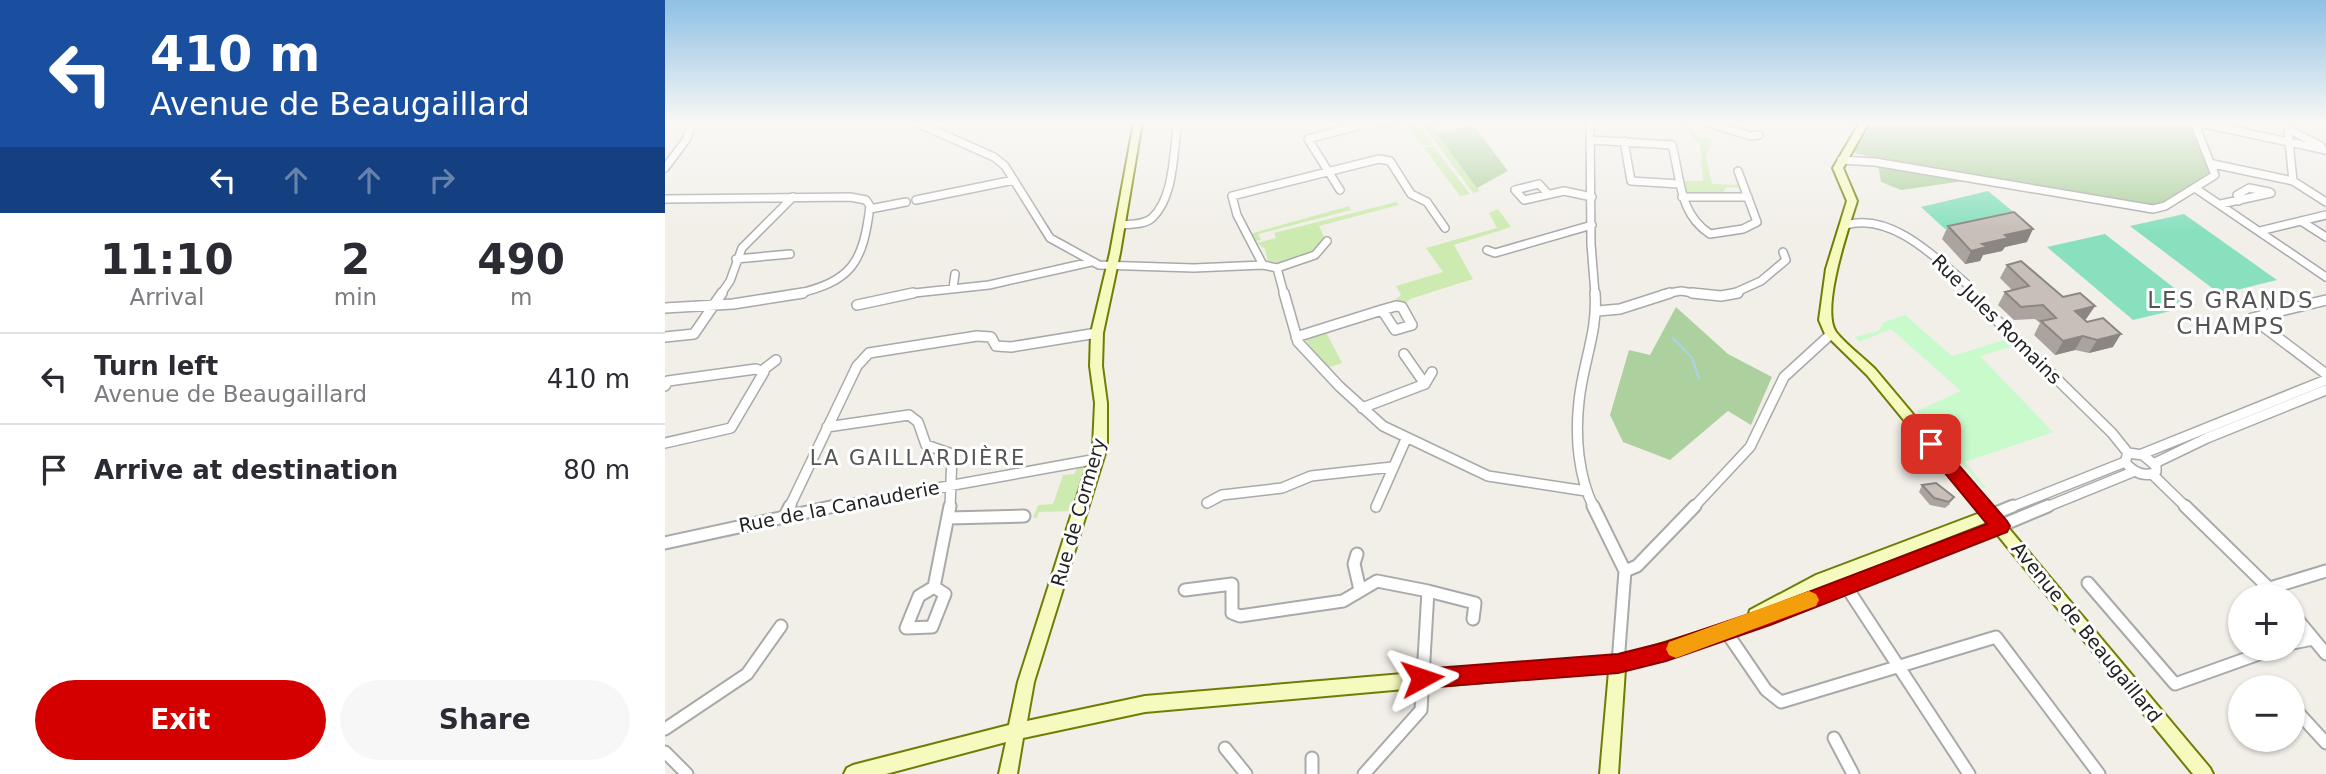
<!DOCTYPE html>
<meta charset="utf-8">
<style>
:root{--surface:#fff;--page:#f7f7f7;--text:#2b2b33;--muted:#7c7c81;--line:#e1e1e2;--accent:#d40000}
body{margin:0;font-family:"DejaVu Sans",sans-serif;background:var(--page);color:var(--text);height:100vh;display:flex;flex-direction:column;font-size:26px;white-space:nowrap}
*{box-sizing:border-box;margin:0}
p{font-size:23px;color:var(--muted)}
.icon{flex:none;width:38px;height:38px;fill:none;stroke:currentColor;stroke-width:2;stroke-linecap:round;stroke-linejoin:round}
.map{position:relative;flex:1;overflow:hidden}
.side{display:flex;flex-direction:column;background:var(--surface);width:665px}
.side>*{flex:none}
.hud{background:#1a4fa0;color:#fff;overflow:hidden}
.tools{position:absolute;left:1563px;top:584px;display:grid;gap:14px}
.tools a{display:grid;place-items:center;width:77px;height:77px;border-radius:50%;background:var(--surface);box-shadow:0 2px 5px #0004;font-size:35px}
.pin{position:absolute;display:grid;place-items:center;width:60px;height:60px;color:#fff;margin:-30px;border-radius:14px;box-shadow:0 4px 10px #0006}
.me{position:absolute;width:77px;margin:-38px;rotate:85deg;stroke-linejoin:round;filter:drop-shadow(0 0 5px #0008)}
.turn{display:flex;align-items:center;gap:24px;height:147px;padding:0 35px;font-size:32px}
.turn .icon{width:91px;height:91px;stroke-width:2.5}
.turn b{display:block;font-size:49px;line-height:60px}
.lanes{display:flex;align-items:center;height:66px;padding:0 35px;background:#0003;justify-content:center;gap:35px;direction:ltr}
.lanes .off{opacity:.35}
.eta{display:flex;justify-content:space-evenly;align-items:center;height:119px;text-align:center}
.eta b{font-size:42px;font-weight:600;line-height:49px}
.cta{display:flex;gap:14px;margin-top:auto;padding:14px 35px}
.cta a{flex:1;height:80px;border-radius:42px;background:var(--accent);color:#fff;font-size:28px;font-weight:600;line-height:80px;text-align:center}
.cta a+a{background:var(--page);color:var(--text)}
ul{padding:0;list-style:none}
li{display:flex;align-items:center;gap:21px;height:91px;padding:0 35px;border-top:2px solid var(--line)}
li div{flex:1}
li b{display:block;font-size:26px}
li em{font-style:normal}
main{display:flex;flex:1;min-height:0}
.map>svg:first-child{display:block}
</style>
<main>
<section class="side">
<div class="hud">
<div class="turn"><svg class="icon" aria-label="left" viewBox="0 0 24 24"><path d="M17 20v-9H6M10 6l-5 5 5 5"/></svg><div><b>410 m</b>Avenue de Beaugaillard</div></div>
<div class="lanes"><svg class="icon" aria-label="left" viewBox="0 0 24 24"><path d="M17 20v-9H6M10 6l-5 5 5 5"/></svg><svg class="icon off" aria-label="ahead" viewBox="0 0 24 24"><path d="M12 20V5M6 11l6-6 6 6"/></svg><svg class="icon off" aria-label="ahead" viewBox="0 0 24 24"><path d="M12 20V5M6 11l6-6 6 6"/></svg><svg class="icon off" aria-label="right" viewBox="0 0 24 24"><path d="M7 20v-9h11M14 6l5 5-5 5"/></svg></div>
</div>
<div class="eta">
<div><b>11:10</b><p>Arrival</p></div>
<div><b>2</b><p>min</p></div>
<div><b>490</b><p>m</p></div>
</div>
<ul>
<li><svg class="icon" aria-label="left" viewBox="0 0 24 24"><path d="M17 20v-9H6M10 6l-5 5 5 5"/></svg><div><b>Turn left</b><p>Avenue de Beaugaillard</p></div><em>410 m</em></li>
<li><svg class="icon" aria-label="arrive" viewBox="0 0 24 24"><path d="M6 21V4h12l-3 4 3 4H6"/></svg><div><b>Arrive at destination</b></div><em>80 m</em></li>
</ul>
<div class="cta"><a>Exit</a><a>Share</a></div>
</section>
<div class="map">
<svg width="1661" height="774" viewBox="0 0 1661 774">
<rect width="100%" height="100%" fill="#f2efe9"/>
<!-- grass -->
<path fill="#cdebb0" d="M720 122H751L767 144 758 146 742 125 711 132 707 125Z
M756 122H769L775 132 772 133 815 191 808 193Z
M1013 122H1019L1032 135 1047 140 1041 157 1047 184 1077 185 1078 188 1061 187 1057 195 1021 194 1019 181H1038L1035 145Z
M768 146 805 194 795 196 759 148Z
M731 202 734 205 654 226 659 237 649 254 620 263 603 262 600 249 592 243 611 238 609 233Z
M684 206 686 210 593 234 596 240 590 241 585 234Z
M833 209 846 227 789 245 808 279 745 299 739 305 728 302 736 295 731 286 778 272 761 248 832 228 824 213Z
M661 332 677 363 662 368 640 339Z
M412 468H418L421 474 409 511 374 512 372 518H368L373 505 388 504 398 475 409 474Z"/>
<!-- forest -->
<path fill="#add19e" d="M1207 122H1321L1325 126 1329 122H1536L1532 125 1551 172 1495 208 1313 179 1236 190 1216 182 1212 158 1189 153Z
M808 125 843 171 812 188 771 133Z
M1011 307 1063 354 1107 377 1086 425 1063 411 1005 460 958 442 945 415 964 350 985 355Z"/>
<!-- park -->
<path fill="#c8facc" d="M1240 315 1287 356 1343 339 1353 349 1344 347 1315 356 1388 432 1300 462 1321 488H1318L1252 411 1296 391 1226 329 1194 342 1190 337 1213 331 1219 322Z"/>
<!-- pitch -->
<path fill="#88e0be" d="M1323 191 1351 214 1280 229 1256 207Z
M1519 214 1612 280 1555 294 1465 226Z
M1440 234 1531 305 1468 320 1382 247Z"/>
<g fill="none" stroke-linecap="round" stroke-linejoin="round">
<!-- stream -->
<path stroke="#aad3df" stroke-width="2.5" d="M1008 338 1027 358 1034 379"/>
<defs>
<path id="street-far2" d="M250 122 329 157 340 166 385 238 434 265 529 268 598 265 612 268 619 294
M925 122 926 244 930 294
M1039 122 1086 136 1094 135
M1622 122 1628 181 1661 202
M1535 123 1661 150
M1623 129 1656 146
M926 140 1007 145C1016 178 1013 213 1045 234L1078 229 1092 222 1073 171
M959 141 966 181 1014 184
M1176 160 1210 162 1488 209 1500 206 1550 175 1531 127 1536 122
M1548 164 1628 181
M0 168 21 140 28 122
M1530 188 1661 277
M675 190 643 139 692 126 693 122
M883 194 874 184 850 190 859 200 899 191 927 197
M1017 197H1083
M0 199 185 197 201 200 205 206C198 263 187 281 131 294
M251 200 349 180
M1574 201 1572 195 1584 188 1604 192
M1556 204 1606 193
M205 209 241 202
M1636 221 1661 237
M455 225C465 224 479 225 487 218 510 197 508 150 513 122
M1181 225C1227 212 1272 259 1304 286L1305 294
M1595 231 1661 215
M822 250 830 253 927 225
M71 259 125 254
M598 265 572 215 567 196 714 159 725 161 746 194 762 202 780 228
M612 268 650 255 662 241
M288 288 290 274
M56 294 65 281 77 248 128 197
M240 294 324 285 426 262
M998 294 1016 291 1035 294
M1067 294 1096 281 1121 260 1118 252"/>
<path id="street-far1" d="M619 293 633 342 674 386 718 426 823 476 921 491
M1027 293 1056 296 1073 293
M1304 293 1447 433 1463 453
M1661 300 1587 318 1661 374
M192 305 248 293
M731 306 737 307 747 325 730 330 717 310Z
M0 308 68 304 138 293
M933 311 955 309 1005 293
M0 337 29 334 57 293
M631 337 717 310
M739 354 760 384
M98 370 111 360
M0 386 3 381 91 369 99 372 66 428 0 443
M697 408 760 384 767 372
M162 427 244 415 253 422 261 445 287 454 285 508
M1463 453 1478 455 1491 466V472C1478 478 1468 472 1460 462Z
M1477 454 1661 380
M1490 463 1542 438 1661 390
M1487 474 1522 508
M542 503 557 495 617 488 646 476 727 467
M711 507 741 439
M124 508 192 366 204 353 312 336 326 337 331 346 346 347 432 333
M162 508 432 459
M929 508C913 476 910 436 914 401 918 362 933 332 930 293
M1028 508 1085 447 1119 377 1166 334
M1344 508 1460 462
M1379 508 1470 471"/>
<path id="street" d="M928 506 960 571
M1520 506 1613 597
M1326 515 1348 506
M120 516 125 506
M284 518 359 516
M1335 526 1383 506
M0 543 170 506
M692 554 689 564 695 590
M960 571 972 566 1030 506
M1173 574 1304 774
M1423 583 1510 684 1608 649
M269 587 280 594 267 627 241 628 254 596Z
M269 587 285 506
M1605 588 1661 571
M520 590 567 584V613L575 616 678 601 712 581 763 591 756 710 699 774
M763 591 810 603 808 619
M1628 614 1661 654
M1060 630 1101 690 1116 702 1331 637 1434 774
M1628 643 1648 639
M953 663 960 571
M1628 707 1661 743
M0 729 82 674 116 626
M1169 738 1188 774
M560 748 581 774
M0 752 22 774
M647 758V774"/>
<path id="secondary" d="M469 122H477L455 253 438 333 437 366 442 403V447L369 682 362 721 480 696 961 655 1083 617 1085 610 1151 575 1315 513 1202 375 1160 334 1154 320 1161 269 1182 201 1168 168 1195 122H1204L1178 168 1192 201C1184 227 1155 309 1171 332 1180 344 1199 358 1210 369L1545 768 1548 774H1528L1331 533C1209 582 1088 636 960 669L953 774H935L944 671 480 712 358 738 352 774H334L341 742 221 774H179L182 768 188 765 344 725 353 682 428 447 430 403 425 366 426 333 445 253ZM1322 522 1324 524 1137 597 1161 585Z"/>
</defs>
<!-- street-far2 casing -->
<use href="#street-far2" stroke="#a9a9a9" stroke-width="10"/>
<!-- street-far1 casing -->
<use href="#street-far1" stroke="#a9a9a9" stroke-width="12"/>
<!-- street casing -->
<use href="#street" stroke="#a9a9a9" stroke-width="15"/>
<!-- secondary casing -->
<use href="#secondary" stroke="#707d05" stroke-width="4"/>
<!-- street-far2 -->
<use href="#street-far2" stroke="#fff" stroke-width="7"/>
<!-- street-far1 -->
<use href="#street-far1" stroke="#fff" stroke-width="9"/>
<!-- street -->
<use href="#street" stroke="#fff" stroke-width="11"/>
<!-- secondary -->
<use href="#secondary" fill="#f7fabf" fill-rule="evenodd"/>
</g>
<!-- wall -->
<path fill="#aba49e" d="M1283 226 1362 242 1340 247 1337 251 1318 255 1315 261 1300 264 1277 239Z
M1342 265 1398 297 1430 306 1421 319 1420 320 1448 347 1424 353 1410 350 1390 355 1369 335 1375 323 1370 319 1349 320 1333 305 1340 292 1347 290 1335 278Z
M1271 483 1285 504 1280 508 1265 505 1254 492 1257 485Z"/>
<!-- shaded-wall -->
<path fill="#8b8681" d="M1368 229 1362 242 1340 247 1337 251 1318 255 1315 261 1300 264 1306 251 1317 244 1340 235Z
M1430 306 1421 319 1402 324 1410 311Z
M1456 334 1448 347 1424 353 1432 340Z
M1418 336 1410 350 1390 355 1398 341Z"/>
<!-- building -->
<path fill="#c7bfb8" stroke="#8b8681" stroke-width="2" d="M1349 212 1368 229 1340 235 1344 238 1317 244 1322 247 1306 251 1283 226Z
M1356 261 1398 297 1415 293 1430 306 1410 311 1422 322 1438 318 1456 334 1432 340 1418 336 1398 341 1376 321 1391 318 1378 305 1356 307 1340 292 1364 286 1342 265Z
M1271 483 1289 497 1284 502 1269 498 1257 485Z"/>
<!-- sky -->
<linearGradient id="sky" x2="0" y2="1"><stop stop-color="#8fc0e4"/><stop offset="0.53" stop-color="#f9f8f5"/><stop offset="1" stop-color="#f9f8f5" stop-opacity="0"/></linearGradient>
<rect width="1661" height="231" fill="url(#sky)"/>
<!-- route -->
<path fill="#d40000" stroke="#8a0000" stroke-width="2" d="M1266 438 1272 440 1342 521 1345 526 1342 532 1105 625 1001 661 953 673 757 688 750 685 747 678 750 671 757 669 953 654 1001 642 1096 610 1322 524 1260 449 1258 444Z"/>
<!-- slow -->
<path fill="#f59e0b" d="M1144 591 1151 594 1154 600 1151 606 1011 658 1004 655 1001 649 1004 642Z"/>
<g text-anchor="middle" stroke-width="6" stroke-linejoin="round" paint-order="stroke">
<!-- street labels -->
<g font-size="19" fill="#222" stroke="#fff">
<text transform="translate(1332 319) rotate(45)" y="7">Rue Jules Romains</text>
<text transform="translate(174 506) rotate(-11)" y="7">Rue de la Canauderie</text>
<text transform="translate(413 512) rotate(-74)" y="7">Rue de Cormery</text>
<text transform="translate(1422 632) rotate(51)" y="7">Avenue de Beaugaillard</text>
</g>
<!-- neighbourhood labels -->
<g font-size="21" letter-spacing="2" fill="#555" stroke="#fff">
<text x="253" y="465">LA GAILLARDIÈRE</text>
</g>
<!-- quarter labels -->
<g font-size="23" letter-spacing="2" fill="#555" stroke="#fff">
<text x="1566" y="308">LES GRANDS<tspan x="1566" dy="26">CHAMPS</tspan></text>
</g>
</g>
</svg>
<div class="tools">
<a>+</a>
<a>−</a>
</div>
<div class="pin" style="left:1266px;top:444px;background:#d93025"><svg class="icon" aria-label="arrive" viewBox="0 0 24 24"><path d="M6 21V4h12l-3 4 3 4H6"/></svg></div>
<svg class="me" style="left:757px;top:678px" viewBox="-20 -20 40 40"><path d="M0-17L14 15 0 8-14 15z" fill="#d40000" stroke="#fff" stroke-width="4"/></svg>
</div>
</main>
